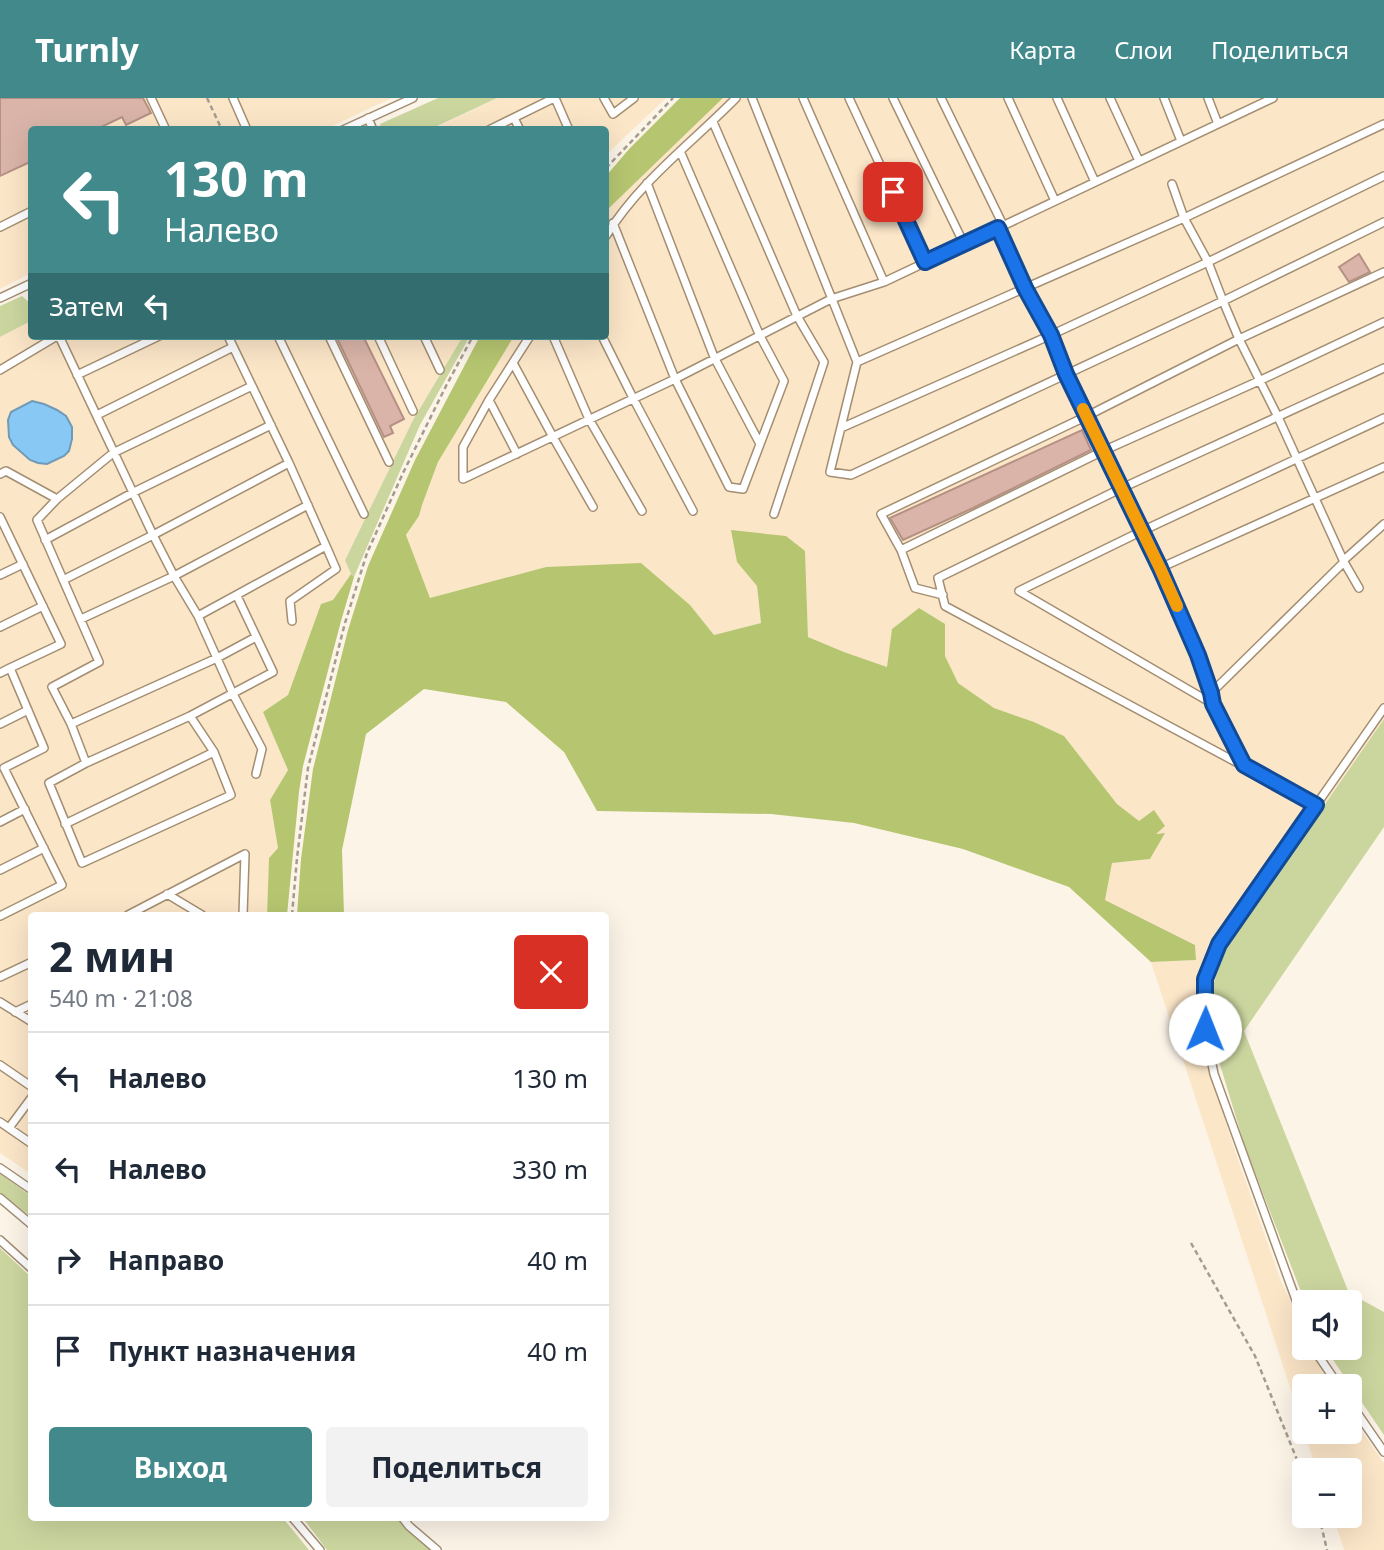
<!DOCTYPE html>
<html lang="ru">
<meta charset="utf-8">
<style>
:root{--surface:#fff;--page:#f2f2f3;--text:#1f2937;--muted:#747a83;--line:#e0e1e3;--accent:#41898b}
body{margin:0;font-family:"Noto Sans",sans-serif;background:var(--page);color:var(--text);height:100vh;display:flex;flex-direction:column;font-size:26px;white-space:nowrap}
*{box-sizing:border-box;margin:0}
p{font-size:23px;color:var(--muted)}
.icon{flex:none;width:38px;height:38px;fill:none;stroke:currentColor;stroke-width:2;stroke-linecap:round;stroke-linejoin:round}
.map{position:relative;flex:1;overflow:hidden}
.panel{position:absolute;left:28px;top:814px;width:581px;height:609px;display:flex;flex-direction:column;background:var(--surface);border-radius:7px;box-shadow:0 7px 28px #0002}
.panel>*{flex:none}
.guide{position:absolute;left:28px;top:28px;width:581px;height:214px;border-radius:7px;box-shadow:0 7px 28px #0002;background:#41898b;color:#fff;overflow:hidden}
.controls{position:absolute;left:1292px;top:1192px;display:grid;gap:14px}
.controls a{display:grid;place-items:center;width:70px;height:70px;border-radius:7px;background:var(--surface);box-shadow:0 7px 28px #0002;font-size:35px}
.pin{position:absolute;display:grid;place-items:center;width:60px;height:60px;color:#fff;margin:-30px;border-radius:14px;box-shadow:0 4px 10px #0006}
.me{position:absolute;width:77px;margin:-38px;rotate:1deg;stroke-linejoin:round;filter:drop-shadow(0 0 5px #0008)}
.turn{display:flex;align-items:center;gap:24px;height:147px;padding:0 21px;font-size:32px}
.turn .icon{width:91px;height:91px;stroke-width:2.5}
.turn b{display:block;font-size:49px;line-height:60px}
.then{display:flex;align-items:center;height:66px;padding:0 21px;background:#0003;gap:14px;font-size:26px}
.round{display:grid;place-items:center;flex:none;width:74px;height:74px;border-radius:7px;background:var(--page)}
.head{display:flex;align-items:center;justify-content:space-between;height:119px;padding:0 21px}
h1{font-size:42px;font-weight:700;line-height:52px}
.cta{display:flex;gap:14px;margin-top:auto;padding:14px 21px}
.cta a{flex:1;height:80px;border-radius:7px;background:var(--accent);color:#fff;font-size:28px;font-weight:700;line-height:80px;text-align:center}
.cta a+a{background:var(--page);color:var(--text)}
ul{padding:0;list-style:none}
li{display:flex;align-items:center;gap:21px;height:91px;padding:0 21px;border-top:2px solid var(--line)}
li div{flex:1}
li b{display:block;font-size:26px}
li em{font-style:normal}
header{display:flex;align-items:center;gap:42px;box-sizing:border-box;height:98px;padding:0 35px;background:var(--accent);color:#fff}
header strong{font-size:33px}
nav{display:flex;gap:38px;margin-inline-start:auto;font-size:24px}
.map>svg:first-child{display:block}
</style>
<header>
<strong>Turnly</strong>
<nav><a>Карта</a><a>Слои</a><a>Поделиться</a></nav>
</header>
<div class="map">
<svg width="1384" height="1452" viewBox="0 0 1384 1452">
<rect width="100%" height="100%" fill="#fdf4e8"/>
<!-- built -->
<path fill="#fce6c8" d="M0 0H392L326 31 32 32 31 175 0 191Z
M497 0H666L606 57V32H431Z
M723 0H1384V621L1312 724 1302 720 1215 845 1205 866 1199 892 1202 950 1234 1050 1281 1183 1304 1231V1250H1312L1331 1288H1304V1332L1151 864 1196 862 1195 847 1105 802 1112 765 1150 761 1164 736 1154 737V713L1139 724 1117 706 1064 638 1034 624 994 610 958 585 945 558V526L887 569 844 554 808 539 805 453 737 463 757 488 761 525 714 537 690 507 546 469 430 500 406 438 419 418 422 407 438 364 514 238H606V113Z
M31 223 32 238H463L413 322 345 461 351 476 333 502 321 506 288 597 263 614 288 672 270 702 278 750 269 760 267 817H32L31 1076 0 1055V239Z
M1349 1315 1384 1365V1452H1344L1333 1418H1349V1372H1317L1304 1334H1349Z"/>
<!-- green -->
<path fill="#cbd69f" d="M438 0H497L431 31H381L380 26Z
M22 198 31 206V223L0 239V208Z
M463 238H470L420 327 354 479 351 476 345 462 413 322Z
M1384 621V729L1244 933 1349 1195 1384 1214V1337L1325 1250H1349V1204H1305L1245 1049 1215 950 1210 899 1223 853Z
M0 1076 31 1098V1119L0 1095Z
M0 1150 31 1179 32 1419H282L309 1452H0Z
M302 1419H397L406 1431 431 1452H327Z"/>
<!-- forest -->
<path fill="#b6c670" d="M680 0H723L606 113V78L630 50Z
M480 238H514L438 364 422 407 419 418 406 437 430 500 546 469 641 465 690 507 714 537 761 525 757 488 737 464 731 432 786 438 805 453 808 539 844 554 887 569 892 531 919 510 945 526V558L958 585 994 610 1034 624 1064 638 1117 706 1139 723 1154 712 1165 728 1156 736 1165 735 1150 761 1112 765 1105 802 1195 847 1196 862 1151 864 1069 789 963 751 854 725 771 716 597 713 564 654 506 604 424 591 366 636 342 752 344 817H297L301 761 313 671 348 532 368 468 415 362Z
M351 476 354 479 341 523 303 668 299 694 287 817H267L269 760 278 750 270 702 288 672 263 614 288 597 321 506 333 502Z"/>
<!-- water -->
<path fill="#88c8f4" stroke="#709ab5" stroke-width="2" d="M32 303 44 306 57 312 66 318 72 329V341L69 353 64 358 47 366 38 365 30 362 13 347 9 339 8 322 11 314Z"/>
<!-- building -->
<path fill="#dab4a8" stroke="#b59085" stroke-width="2" d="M0 0H143L151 15 126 27 122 19 95 32H32V63L0 78Z
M1359 156 1370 174 1349 184 1339 169Z
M336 238H363L404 321 390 328 393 335 384 339Z
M1082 332 1091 352 973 410 903 442 890 420Z"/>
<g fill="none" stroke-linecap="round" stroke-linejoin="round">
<defs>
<path id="lane" d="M151 0 166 32
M233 0 247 32
M555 0 569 32
M604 0 613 16 634 0
M752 0 857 264 830 374 851 377 1223 203 1384 124
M803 0 884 184
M849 0 925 164
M893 0 964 146
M941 0 1003 127
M1008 0 1055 103
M1057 0 1095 84
M1110 0 1139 63
M1164 0 1181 43
M1208 0 1218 26
M368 20 373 32
M514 20 520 32
M713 24 797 218 824 264 774 416
M343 32 413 0
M489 32 554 0
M647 85 714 259 760 346
M1172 86 1184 120 1208 164 1223 203 1239 241 1278 319 1344 464 1359 490
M613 125 675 281 729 389 743 391 784 283 760 238 680 53
M0 129 32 113
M998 130 1025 190 1051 237 1066 277 1160 470 1198 557 1211 595 1213 606 1243 666
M606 138C639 84 692 45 736 0
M0 200 32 185
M59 238 153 437 174 478 198 518 233 596 262 651 256 676
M278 238 364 416
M329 238 389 364
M378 238 413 313
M424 238 440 272
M530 238 489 302 463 349V381L675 281 831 201 884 184 1273 0
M553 238 589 321 642 413
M602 238 633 300 693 413
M857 264 1184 120 1384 26
M513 265 553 339 593 409
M0 272 57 238
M77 277 159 238
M489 302 517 356
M97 317 233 249
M841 330 1051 237 1208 164 1384 78
M0 376 6 373 57 401 113 355 252 288
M57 401 37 422 99 564 52 589 71 626 86 665 49 685 82 765 231 697 214 654 190 618 86 665
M0 419 61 546 10 570 44 650 4 670 62 787 0 818
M45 442 134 394 271 327
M901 452 881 416 1087 318 1239 241 1384 174
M1344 462 1384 426
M1160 470 1384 369
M0 477 23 466
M63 482 153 437 289 365
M943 497 915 490 901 452 1103 353 1261 282 1384 224
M198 518 326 448 289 365 228 238
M81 521 174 478 308 407
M292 523 290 503 336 471 326 448
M0 529 43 508
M0 575 10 570
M1211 595 1344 464
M1213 606 1019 493 1142 433 1384 320
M190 618 273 574 237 498
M0 626 28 612
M71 626 217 560 256 539
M1316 707 945 508 938 480 1122 390 1384 270
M0 724 25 711
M65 726 214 654
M0 772 44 750
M167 796 202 817
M128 817 245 756 243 817
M0 879 32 864
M0 904 32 924
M15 914 32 906
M0 967 32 989
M0 1024 32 1046
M9 1030 32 999
M0 1070 32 1092
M0 1100 32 1127
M0 1142 32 1171
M1304 1224 1214 976 1205 931V881L1219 846 1384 610
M1313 1250 1339 1288
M1349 1303 1384 1354
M292 1419 320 1452
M402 1419 409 1428 437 1452"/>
</defs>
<!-- lane casing -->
<use href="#lane" stroke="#a38e72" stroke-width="10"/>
<!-- path -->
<path stroke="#a59c90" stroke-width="2.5" stroke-dasharray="5 3.5" stroke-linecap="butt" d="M207 0 222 32
M606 70 673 0
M292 817 297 760 308 670 345 525 367 455 403 375 446 288 473 238
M1191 1145 1255 1258 1304 1379
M1319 1418 1327 1452"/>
<!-- lane -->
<use href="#lane" stroke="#fff" stroke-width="7"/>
</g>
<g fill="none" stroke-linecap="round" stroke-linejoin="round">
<defs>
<path id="route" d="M893 94 925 164 998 130 1025 190 1051 237 1066 276 1160 470 1198 557 1211 595 1213 606 1244 667 1316 707 1219 846 1205 881V931"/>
</defs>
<!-- route casing -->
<use href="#route" stroke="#114b97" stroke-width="18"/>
<!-- route -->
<use href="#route" stroke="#1a73e8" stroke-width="12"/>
<!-- slow -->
<path stroke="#f59e0b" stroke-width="12" d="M1083 311 1160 470 1177 508"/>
</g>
</svg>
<div class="controls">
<a><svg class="icon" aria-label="sound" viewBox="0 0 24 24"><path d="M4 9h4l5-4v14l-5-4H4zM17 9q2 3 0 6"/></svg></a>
<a>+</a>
<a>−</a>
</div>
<div class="pin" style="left:893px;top:94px;background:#d93025"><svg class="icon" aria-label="arrive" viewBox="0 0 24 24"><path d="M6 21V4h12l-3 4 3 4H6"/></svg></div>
<svg class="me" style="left:1205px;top:931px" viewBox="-20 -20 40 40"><circle r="19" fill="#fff"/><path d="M0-13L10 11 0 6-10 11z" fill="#1a73e8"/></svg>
<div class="guide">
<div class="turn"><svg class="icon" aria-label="left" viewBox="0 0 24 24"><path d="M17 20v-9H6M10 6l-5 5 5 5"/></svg><div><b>130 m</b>Налево</div></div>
<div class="then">Затем<svg class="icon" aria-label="left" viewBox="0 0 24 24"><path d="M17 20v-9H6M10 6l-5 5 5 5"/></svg></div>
</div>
<section class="panel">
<div class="head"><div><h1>2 мин</h1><p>540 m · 21:08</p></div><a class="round" style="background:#d93025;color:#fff"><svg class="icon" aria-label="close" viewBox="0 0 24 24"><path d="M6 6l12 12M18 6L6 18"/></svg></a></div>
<ul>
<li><svg class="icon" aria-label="left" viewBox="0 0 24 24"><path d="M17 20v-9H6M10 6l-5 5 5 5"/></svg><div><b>Налево</b></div><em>130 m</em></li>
<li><svg class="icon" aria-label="left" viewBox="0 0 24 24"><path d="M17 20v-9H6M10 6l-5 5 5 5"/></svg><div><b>Налево</b></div><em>330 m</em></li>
<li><svg class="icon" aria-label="right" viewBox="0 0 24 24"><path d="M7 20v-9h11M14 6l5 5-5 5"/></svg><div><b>Направо</b></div><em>40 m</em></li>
<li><svg class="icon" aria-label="arrive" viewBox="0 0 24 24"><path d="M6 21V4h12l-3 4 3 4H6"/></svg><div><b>Пункт назначения</b></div><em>40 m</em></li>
</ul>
<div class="cta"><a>Выход</a><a>Поделиться</a></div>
</section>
</div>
